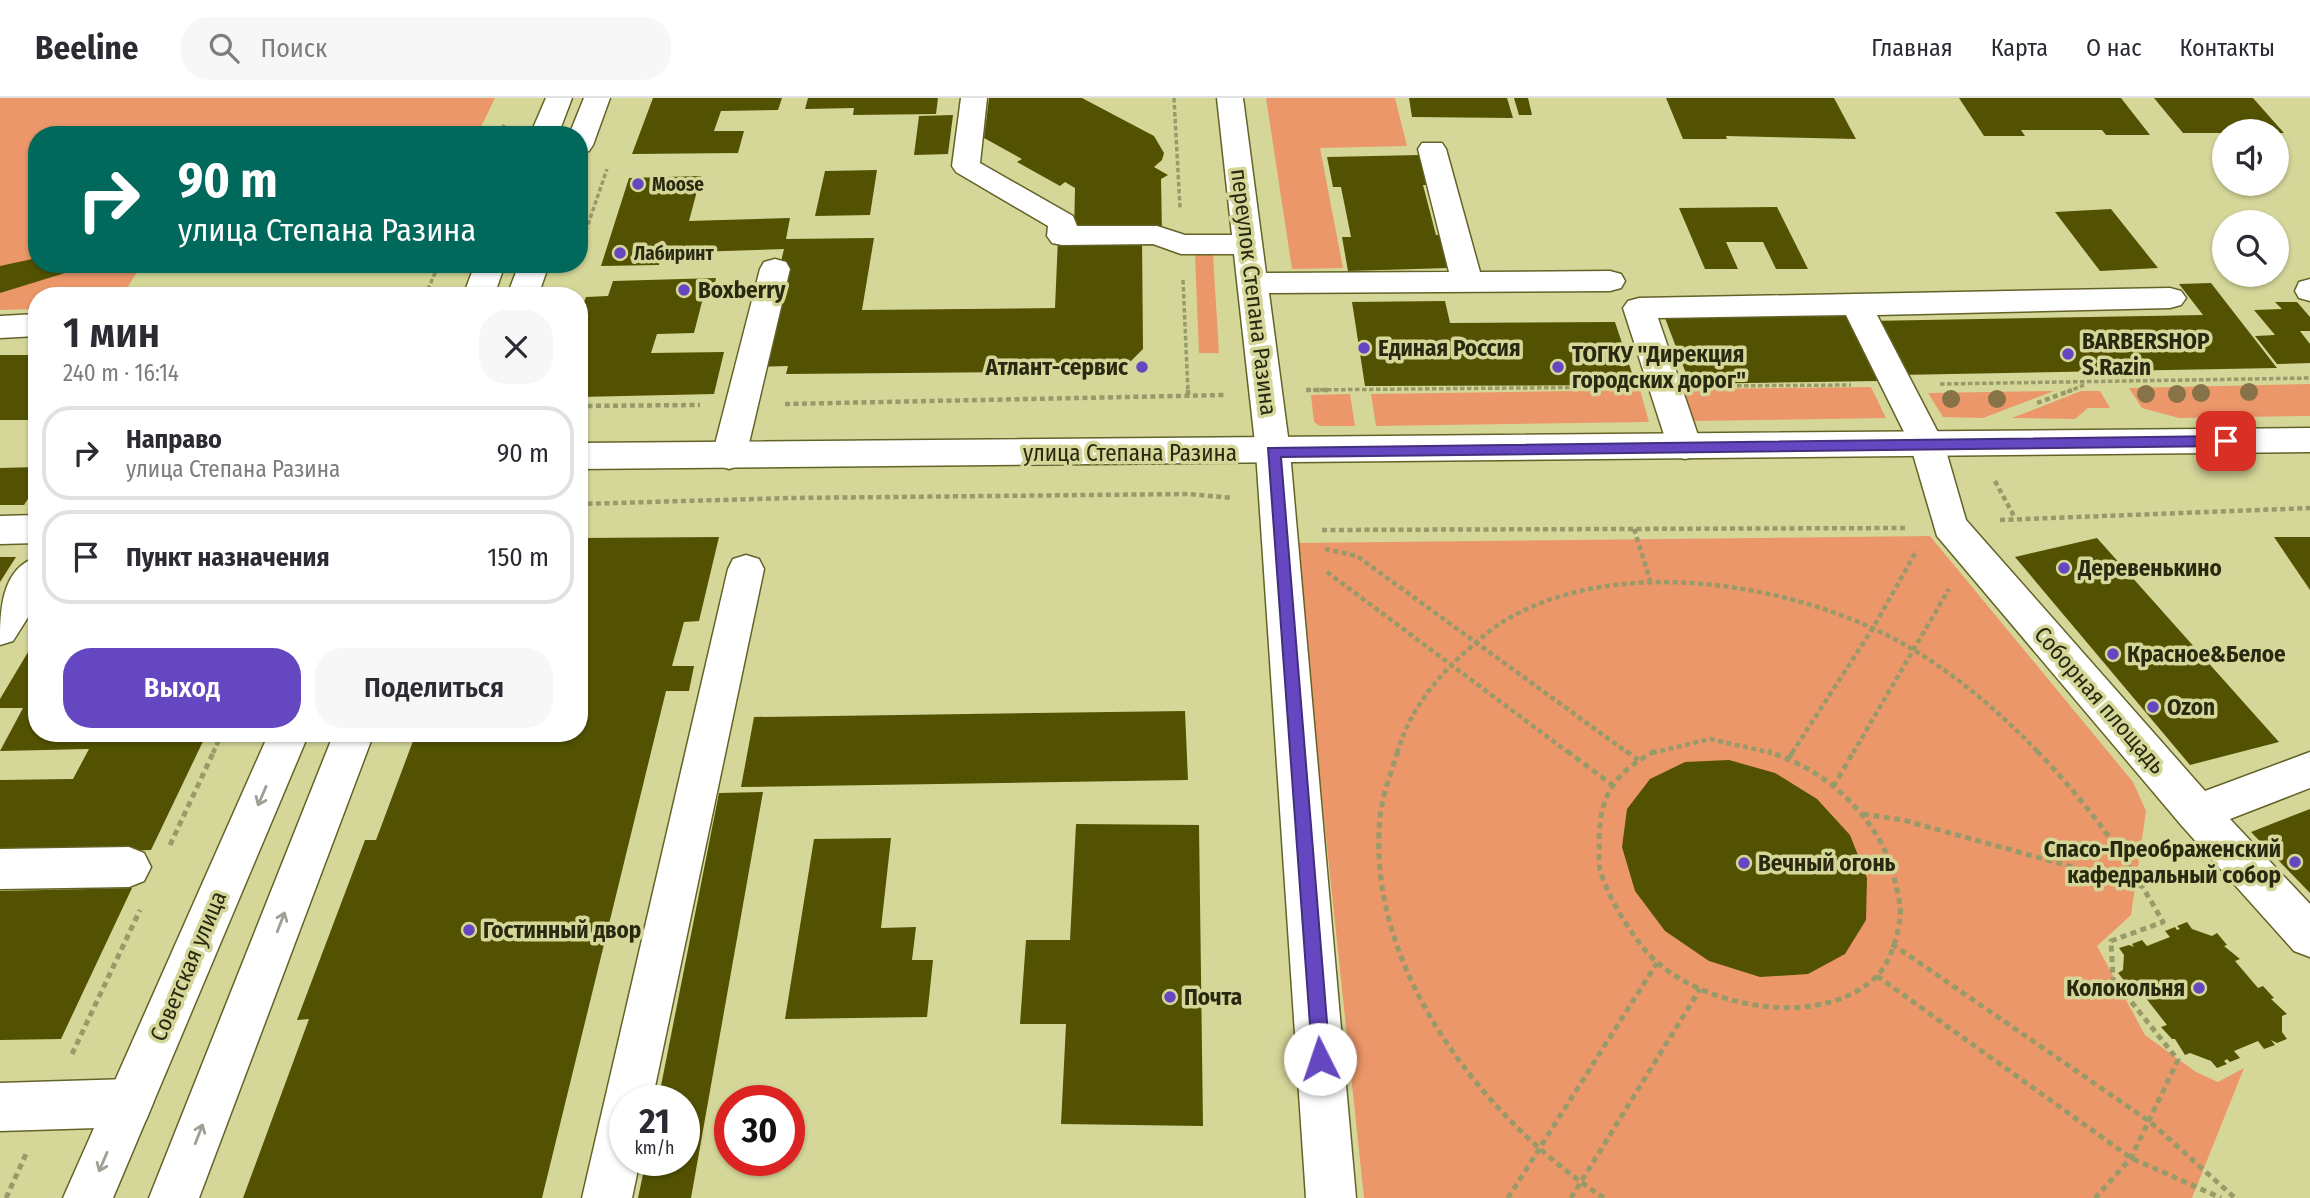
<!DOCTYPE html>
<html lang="ru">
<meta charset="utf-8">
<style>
:root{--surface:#fff;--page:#f7f7f7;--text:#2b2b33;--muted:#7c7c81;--line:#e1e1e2;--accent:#6548c1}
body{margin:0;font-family:"Fira Sans Condensed",sans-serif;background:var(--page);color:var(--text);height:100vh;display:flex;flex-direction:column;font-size:26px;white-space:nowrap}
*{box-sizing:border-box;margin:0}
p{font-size:23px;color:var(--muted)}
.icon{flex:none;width:38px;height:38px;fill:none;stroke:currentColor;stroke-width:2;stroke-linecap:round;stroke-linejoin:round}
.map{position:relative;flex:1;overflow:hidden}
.sheet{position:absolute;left:28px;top:189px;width:560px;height:455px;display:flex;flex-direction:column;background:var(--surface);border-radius:28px;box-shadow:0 2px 5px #0004}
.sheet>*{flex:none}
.guide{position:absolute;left:28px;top:28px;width:560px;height:147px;border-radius:28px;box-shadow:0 2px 5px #0004;background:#00695c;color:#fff;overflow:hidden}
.controls{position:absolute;left:2212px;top:21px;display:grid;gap:14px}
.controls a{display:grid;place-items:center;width:77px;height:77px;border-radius:50%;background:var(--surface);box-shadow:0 2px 5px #0004;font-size:35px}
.speed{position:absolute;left:609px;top:987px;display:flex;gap:14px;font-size:35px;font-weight:700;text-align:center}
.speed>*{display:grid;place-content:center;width:91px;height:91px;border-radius:50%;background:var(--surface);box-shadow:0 2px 5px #0004;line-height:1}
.speed small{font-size:18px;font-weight:400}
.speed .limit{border:10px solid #d22;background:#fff;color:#111}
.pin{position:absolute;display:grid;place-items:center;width:60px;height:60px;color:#fff;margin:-30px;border-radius:14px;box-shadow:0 4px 10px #0006}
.me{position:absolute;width:77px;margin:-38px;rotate:356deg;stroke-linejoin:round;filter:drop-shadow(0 0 5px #0008)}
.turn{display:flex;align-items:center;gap:24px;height:147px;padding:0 35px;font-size:32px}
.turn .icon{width:91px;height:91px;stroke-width:2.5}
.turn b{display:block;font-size:49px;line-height:60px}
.round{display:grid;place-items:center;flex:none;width:74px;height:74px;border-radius:28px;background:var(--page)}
.head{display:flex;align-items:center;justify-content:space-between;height:119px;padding:0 35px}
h1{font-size:42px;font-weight:600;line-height:52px}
.button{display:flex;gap:14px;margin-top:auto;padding:14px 35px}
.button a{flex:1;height:80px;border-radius:28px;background:var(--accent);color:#fff;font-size:28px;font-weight:600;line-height:80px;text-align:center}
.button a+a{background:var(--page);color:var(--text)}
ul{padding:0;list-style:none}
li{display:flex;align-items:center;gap:21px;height:94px;margin:0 14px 10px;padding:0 21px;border:4px solid var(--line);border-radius:28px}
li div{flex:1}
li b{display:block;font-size:26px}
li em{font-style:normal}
header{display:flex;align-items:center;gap:42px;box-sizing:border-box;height:98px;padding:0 35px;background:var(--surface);border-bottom:2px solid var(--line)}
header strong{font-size:33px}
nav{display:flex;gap:38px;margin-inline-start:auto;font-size:24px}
.search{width:490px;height:63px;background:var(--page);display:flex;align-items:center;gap:18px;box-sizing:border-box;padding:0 24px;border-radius:28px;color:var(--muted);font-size:26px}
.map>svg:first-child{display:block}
</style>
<header>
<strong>Beeline</strong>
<div class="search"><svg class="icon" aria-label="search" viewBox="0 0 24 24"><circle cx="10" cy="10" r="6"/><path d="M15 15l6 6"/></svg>Поиск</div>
<nav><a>Главная</a><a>Карта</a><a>О нас</a><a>Контакты</a></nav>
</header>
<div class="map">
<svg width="2310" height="1100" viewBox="0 0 2310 1100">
<rect width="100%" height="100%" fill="#d5d799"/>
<!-- green -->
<path fill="#ec9769" d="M0 0H495L477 37H37V166H142L122 198H37V211L0 212Z
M1266 0H1395L1407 48 1320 50 1343 170 1292 171Z
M1195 157H1213L1219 255H1199Z
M2310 286V318L2179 320 2142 310 2129 290Z
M1871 289 1886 320 1693 323 1681 291Z
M1640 292 1649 324 1376 328 1371 296Z
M2054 293 1983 320 1943 319 1928 295Z
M2081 293H2100L2110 310H2088L2075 321 2012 320Z
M1350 296 1355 328H1320L1314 324 1311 297Z
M1930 438 2133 684 2146 713 2131 817 2097 848 2145 937 2196 974 2218 984 2244 970 2192 1100H1364L1295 445Z"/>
<!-- building -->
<path fill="#535202" d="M653 0H782L778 12 721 13 714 33H744L738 55 632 56Z
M808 0H938L936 16 853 17 854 10 805 11Z
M989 0H1082L1154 38 1164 55 1162 62 1154 69 1168 77 1161 81 1162 136 1074 137 1075 90 1065 84 1060 88 1017 64 1022 61 984 40Z
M1409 0H1507L1513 20 1412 19Z
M1514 0H1528L1532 17H1519Z
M1666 0H1834L1856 41 1726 38 1727 41H1683Z
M1959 0H2121L2150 37H2106L2102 32H2021L2025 38H1984Z
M2154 0H2253L2284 35H2183Z
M953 17 948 56 914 57 919 18Z
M1420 57 1428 87H1423L1436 137H1441L1449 170 1348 173 1342 139H1351L1341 89H1333L1327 59Z
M877 72 870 117 815 118 825 73Z
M701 78 689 123 790 120 786 141 874 140 862 212 1055 210 1058 140 1142 139 1143 251 1121 273 786 276 788 268 756 269 784 151 662 155 659 167 601 168 629 80Z
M1777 109 1808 171H1776L1763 144H1726L1738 171H1705L1679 110Z
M2111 111 2158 170 2100 173 2055 114Z
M37 160V166L91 167 0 195V168Z
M716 180 713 196H704L694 235 657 236 651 255 724 254 714 296 579 299V217L586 199 608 198 613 183Z
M2211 185 2277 270 1896 277 1868 223 2203 217 2179 186Z
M1445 203 1450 225 1615 224 1636 287 1365 288 1352 204Z
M2275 204H2297L2310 219V233H2300L2310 246V265L2277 266 2255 238 2275 237 2254 212 2282 211Z
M1846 218 1879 283 1690 286 1665 220Z
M0 257H37V322H0Z
M37 369V387L24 407H0V370Z
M719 439 699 523 684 524 672 568H694L689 593H666L542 1100H243L309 921 297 922 365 742H376L416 635H579V440Z
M2274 439H2310V492Z
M2097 440 2279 644 2190 667 2015 459Z
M0 459H16L0 484Z
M37 539V635H207L151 752 44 755 0 763V682L73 681 89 651 0 653 23 610H0V601Z
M1185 613 1188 682 741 689 754 619Z
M1729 662 1775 675 1817 701 1850 737 1867 780 1866 822 1845 856 1808 876 1760 879 1709 863 1665 833 1635 793 1622 749 1627 711 1650 681 1685 664Z
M763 694 691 1100H638L646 1062H684V1003H658L719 695Z
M2310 711V795L2251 734Z
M1076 726 1199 727 1203 1028 1061 1026 1066 926H1020L1026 842H1070Z
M891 740 881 830 916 829 912 862H933L927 919 785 921 814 741Z
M132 790 61 941 0 942V793Z
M2187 824 2192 831 2212 838 2217 835 2227 847 2224 848 2240 861 2235 863 2258 890 2263 888 2274 900 2271 901 2287 916 2282 918V934L2287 941 2277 945 2271 942 2275 947 2264 951 2258 943 2234 953 2240 960 2230 964 2227 961 2224 963 2227 966 2217 970 2211 963 2190 955 2185 957 2175 941H2172L2161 929 2167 927 2145 899 2139 901 2130 885 2127 886 2118 875 2123 872 2124 857 2119 850 2129 847 2134 849 2132 846 2142 842 2147 848 2170 839 2165 833 2175 829 2177 832 2180 831 2177 828Z"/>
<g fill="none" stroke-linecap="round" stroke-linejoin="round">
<defs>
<path id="minor" d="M961 0H987L980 65 1073 118 1077 128H1157L1185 137H1232L1217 0H1243L1266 175 1449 174 1418 51 1422 45H1442L1446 51 1480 174 1610 173 1621 176 1625 183 1621 190 1610 193 1269 195 1290 354 1356 1100H1306L1256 354 1234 156H1181L1153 146 1062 147 1052 145 1047 138 1048 128 956 74 952 68Z
M775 161 786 164 790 171 746 358 741 367 729 371 717 367 712 358 760 171 764 164Z
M2310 181V203L2299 200 2295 193 2299 184Z
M2170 190 2181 193 2186 200 2181 207 2170 210 1877 217 1944 346 1966 422 2205 693 2310 654V690L2230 721 2310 806V859L2294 853 2182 728 1937 438 1910 346 1846 217 1658 220 1702 349 1697 358 1685 361 1673 358 1668 349 1623 210 1628 203 1639 200Z
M37 216V238L0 240V218Z
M37 417V445L0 446V418Z
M746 457 759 461 764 471 652 1003H625V1062H640L632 1100H582L728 471 733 461Z
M37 459V505L13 543 0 547C0 515 0 471 37 459Z
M129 749 144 755 151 769 144 783 129 789 0 791V751Z
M129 981 146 988 153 1005 146 1022 129 1029 0 1033V985Z"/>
<path id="major" d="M546 0H572L558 37H530Z
M584 0H610L593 47 589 53 579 55V37H569Z
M475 166H505L494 198H463Z
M519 166H549L538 198H507Z
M2310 330V354L579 371V345Z
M269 635H309L113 1100H63Z
M334 635H374L199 1100H149Z"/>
</defs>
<!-- minor casing -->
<use href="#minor" stroke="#636328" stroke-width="3"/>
<!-- major casing -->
<use href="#major" stroke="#636328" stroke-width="3"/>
<!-- path-far2 -->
<path stroke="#989a69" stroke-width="3.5" stroke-dasharray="4.5 2.5" stroke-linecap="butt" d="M1174 0 1180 110
M499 37 505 25
M579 153 607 71
M1183 182 1188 294
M425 198 439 166
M1940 286 2310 280
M1709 288 1851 287
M1306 292 1623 289
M2067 294 2084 287"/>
<!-- path-far1 -->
<path stroke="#989a69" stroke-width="4.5" stroke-dasharray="5 3.5" stroke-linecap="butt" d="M1188 292V300
M1306 292H1331
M2037 305 2072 292
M785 306 1224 297
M579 308 700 307
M1995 383 2015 420
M579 406 790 400 1189 396 1233 400
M2000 422 2310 410
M1634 431 1650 482
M1322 432 1908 430
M1325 451 1357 458 1628 655
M1327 474 1569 655
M213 655 222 635
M1397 655C1409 615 1433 583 1464 555 1476 545 1488 533 1501 525 1604 460 1764 481 1870 529 1933 557 1991 605 2039 655
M1652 655 1710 641 1772 655
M1792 655 1873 530 1917 452
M1853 655 1949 491"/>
<!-- path -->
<path stroke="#989a69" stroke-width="5" stroke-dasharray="6 4.5" stroke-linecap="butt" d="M1398 653C1391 675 1382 697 1380 720 1365 871 1485 1022 1604 1100
M1567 653 1611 686
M1626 653 1638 662
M1655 653C1614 675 1599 698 1599 745 1600 753 1598 763 1600 771 1606 797 1637 848 1658 865 1711 911 1823 931 1877 878 1890 865 1898 838 1900 820 1902 809 1897 794 1895 783 1888 742 1852 698 1816 676 1802 666 1784 660 1768 653
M2037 653C2087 705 2128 761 2163 824L2111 843 2113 881 2178 962 2131 1060 2095 1100
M1789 660 1793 653
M1833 689 1854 653
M1863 716 1903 722 2145 789
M170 747 214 653
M1892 846 2149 1023 2235 1100
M1877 878 2131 1060 2221 1100
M72 956 140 812
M6 1100 26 1056
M1508 1100 1657 865
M1571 1100 1700 891"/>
<!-- minor -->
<use href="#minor" fill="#fff" fill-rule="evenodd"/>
<!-- major -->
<use href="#major" fill="#fff" fill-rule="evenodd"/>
</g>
<!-- trees -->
<g fill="#887248">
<circle cx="2249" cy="294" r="9"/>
<circle cx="2201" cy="295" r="9"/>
<circle cx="2146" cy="296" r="9"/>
<circle cx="2177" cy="296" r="9"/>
<circle cx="1951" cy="301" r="9"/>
<circle cx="1997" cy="301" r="9"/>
</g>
<!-- one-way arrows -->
<defs><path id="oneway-shaft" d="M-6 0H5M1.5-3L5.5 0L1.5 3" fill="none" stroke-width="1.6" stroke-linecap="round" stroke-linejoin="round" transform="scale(1.75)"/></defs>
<g stroke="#9f9f94">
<use href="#oneway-shaft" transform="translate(262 698) rotate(113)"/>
<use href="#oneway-shaft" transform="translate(281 824) rotate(-69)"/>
<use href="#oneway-shaft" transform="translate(199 1036) rotate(-69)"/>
<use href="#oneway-shaft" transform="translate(103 1064) rotate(113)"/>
</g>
<!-- route -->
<path fill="#6548c1" stroke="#422f7d" stroke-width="2" d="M2226 338 2233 343 2226 348 1281 359 1330 961 1327 968 1320 971 1313 968 1268 350Z"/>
<!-- markers -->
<g fill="#6548c1" stroke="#d5d799" stroke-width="2.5">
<circle cx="638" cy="86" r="7"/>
<circle cx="620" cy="155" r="7"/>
<circle cx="684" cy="192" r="7"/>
<circle cx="1364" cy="250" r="7"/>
<circle cx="2068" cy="256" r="7"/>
<circle cx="1142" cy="269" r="7"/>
<circle cx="1558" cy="269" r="7"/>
<circle cx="2064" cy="470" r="7"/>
<circle cx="2113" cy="556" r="7"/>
<circle cx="2153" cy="609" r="7"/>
<circle cx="2295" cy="764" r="7"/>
<circle cx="1744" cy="765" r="7"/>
<circle cx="469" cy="832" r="7"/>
<circle cx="2199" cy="890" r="7"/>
<circle cx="1170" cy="899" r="7"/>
</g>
<g text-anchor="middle" stroke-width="7" stroke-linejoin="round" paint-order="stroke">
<!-- far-poi labels -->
<g font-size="19" font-weight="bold" fill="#292911" stroke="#d5d799" text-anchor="start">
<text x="652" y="93">Moose</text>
<text x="634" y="162">Лабиринт</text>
</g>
<!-- poi labels -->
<g font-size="23" font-weight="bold" fill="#292911" stroke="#d5d799" text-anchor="start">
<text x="698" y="200">Boxberry</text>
<text x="2082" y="251">BARBERSHOP<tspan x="2082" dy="26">S.Razin</tspan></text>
<text x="1378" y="258">Единая Россия</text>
<text x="1572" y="264">ТОГКУ "Дирекция<tspan x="1572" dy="26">городских дорог"</tspan></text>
<text x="1128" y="277" text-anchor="end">Атлант-сервис</text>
<text x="2078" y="478">Деревенькино</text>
<text x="2127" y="564">Красное&amp;Белое</text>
<text x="2167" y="617">Ozon</text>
<text x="2281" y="759" text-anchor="end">Спасо-Преображенский<tspan x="2281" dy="26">кафедральный собор</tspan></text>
<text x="1758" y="773">Вечный огонь</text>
<text x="483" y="840">Гостинный двор</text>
<text x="2185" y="898" text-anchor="end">Колокольня</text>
<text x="1184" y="907">Почта</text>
</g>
<!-- street labels -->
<g font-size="23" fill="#292911" stroke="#d5d799">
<text transform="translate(1254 194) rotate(83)" y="8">переулок Степана Разина</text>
<text x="1130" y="363">улица Степана Разина</text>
<text transform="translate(2100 602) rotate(49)" y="8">Соборная площадь</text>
<text transform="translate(188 868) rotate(-67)" y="8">Советская улица</text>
</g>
</g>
</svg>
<div class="controls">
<a><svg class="icon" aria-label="sound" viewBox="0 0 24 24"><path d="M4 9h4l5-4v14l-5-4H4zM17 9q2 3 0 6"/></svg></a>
<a><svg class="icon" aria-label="search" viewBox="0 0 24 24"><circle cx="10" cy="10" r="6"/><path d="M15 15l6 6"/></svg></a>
</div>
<div class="speed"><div>21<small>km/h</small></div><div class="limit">30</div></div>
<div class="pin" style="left:2226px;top:343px;background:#d93025"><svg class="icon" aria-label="arrive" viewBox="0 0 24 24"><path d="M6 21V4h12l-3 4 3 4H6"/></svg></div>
<svg class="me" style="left:1320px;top:961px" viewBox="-20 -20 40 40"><circle r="19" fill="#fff"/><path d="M0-13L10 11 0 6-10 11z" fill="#6548c1"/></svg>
<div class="guide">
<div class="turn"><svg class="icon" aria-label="right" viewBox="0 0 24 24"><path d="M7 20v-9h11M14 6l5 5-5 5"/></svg><div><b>90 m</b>улица Степана Разина</div></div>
</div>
<section class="sheet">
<div class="head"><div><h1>1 мин</h1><p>240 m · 16:14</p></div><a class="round"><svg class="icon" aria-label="close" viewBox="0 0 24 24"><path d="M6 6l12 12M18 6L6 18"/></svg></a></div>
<ul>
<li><svg class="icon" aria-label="right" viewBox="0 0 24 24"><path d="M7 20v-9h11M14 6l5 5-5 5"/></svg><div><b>Направо</b><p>улица Степана Разина</p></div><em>90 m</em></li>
<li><svg class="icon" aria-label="arrive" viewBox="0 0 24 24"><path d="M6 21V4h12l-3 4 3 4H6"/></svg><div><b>Пункт назначения</b></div><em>150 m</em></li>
</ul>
<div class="button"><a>Выход</a><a>Поделиться</a></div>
</section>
</div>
